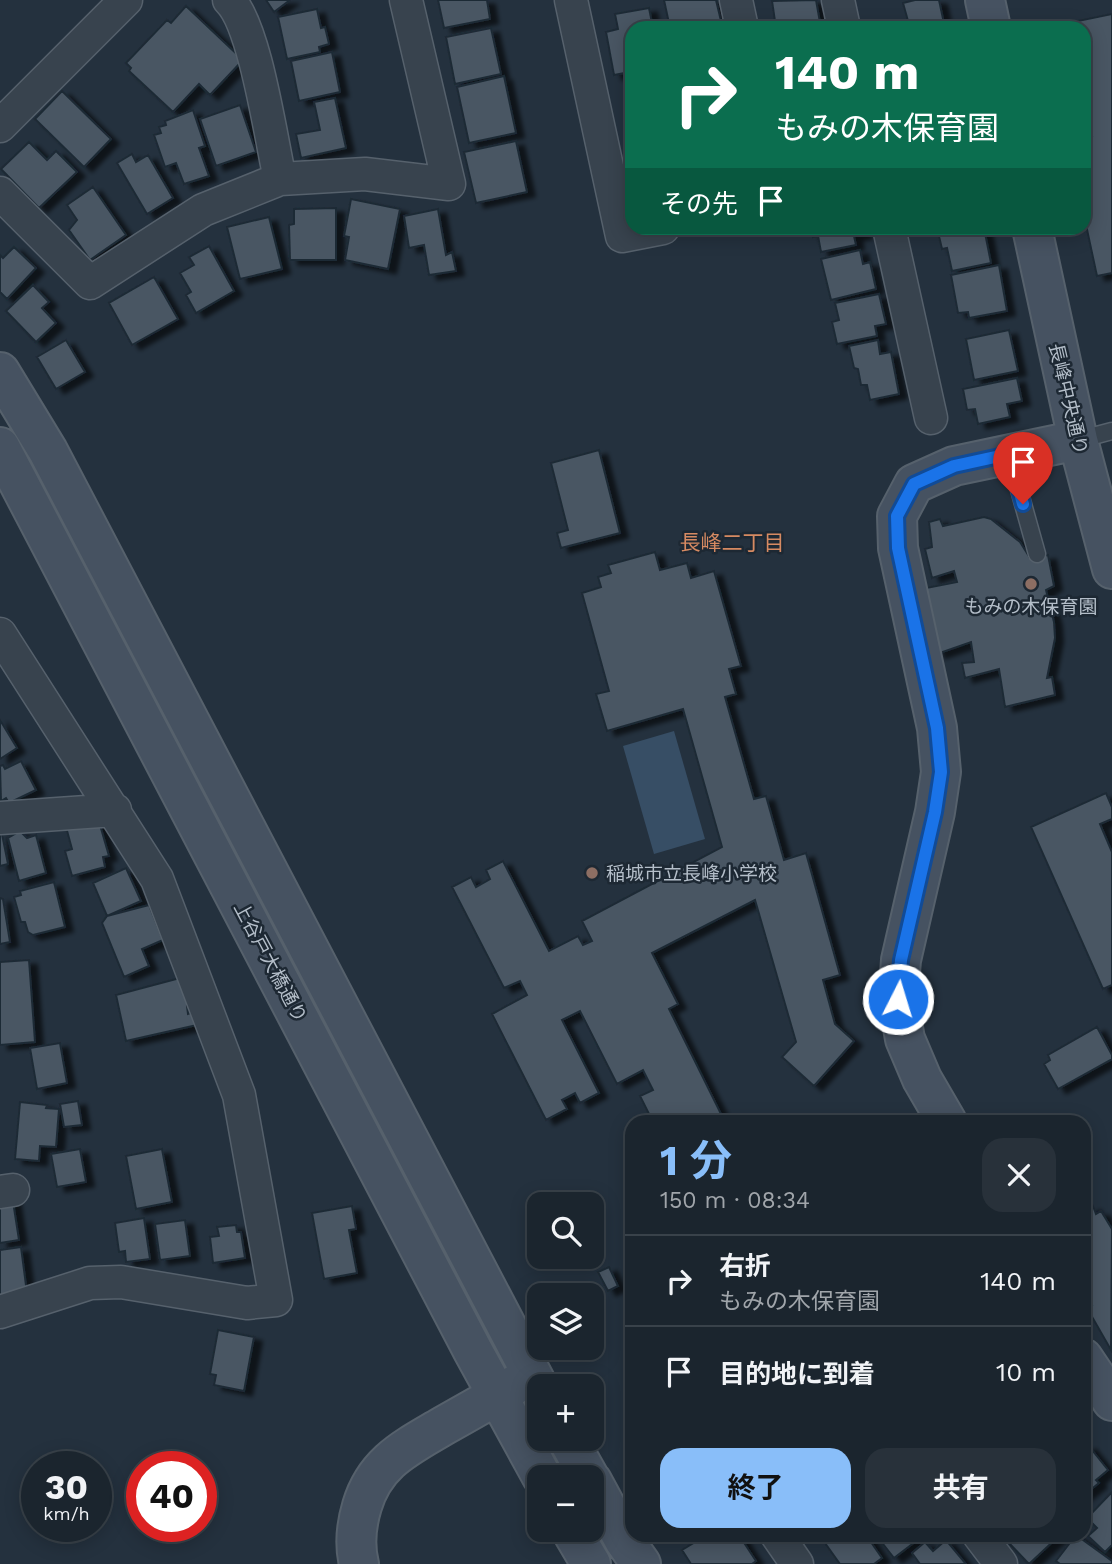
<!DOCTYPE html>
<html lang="ja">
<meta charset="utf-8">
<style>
:root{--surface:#1b252e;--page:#28313a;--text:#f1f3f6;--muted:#a0a5aa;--line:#39424a;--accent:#89bef9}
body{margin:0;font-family:"Work Sans","Noto Sans JP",sans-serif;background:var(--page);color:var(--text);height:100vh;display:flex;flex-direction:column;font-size:26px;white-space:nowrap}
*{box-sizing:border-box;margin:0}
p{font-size:23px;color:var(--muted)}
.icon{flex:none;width:38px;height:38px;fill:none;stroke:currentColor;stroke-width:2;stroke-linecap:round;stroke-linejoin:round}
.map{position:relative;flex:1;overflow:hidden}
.sheet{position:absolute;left:625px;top:1115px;width:466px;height:427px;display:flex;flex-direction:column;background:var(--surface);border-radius:21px;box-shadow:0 4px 18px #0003,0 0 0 2px var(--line)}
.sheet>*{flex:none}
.banner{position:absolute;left:625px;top:21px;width:466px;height:214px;border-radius:21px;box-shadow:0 4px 18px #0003,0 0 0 2px var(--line);background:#0b6e4f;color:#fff;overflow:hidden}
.fabs{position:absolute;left:527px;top:1192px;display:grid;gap:14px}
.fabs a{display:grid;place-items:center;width:77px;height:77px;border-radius:14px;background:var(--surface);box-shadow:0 4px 18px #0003,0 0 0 2px var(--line);font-size:35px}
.speed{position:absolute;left:21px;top:1451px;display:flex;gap:14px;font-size:35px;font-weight:700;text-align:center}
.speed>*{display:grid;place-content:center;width:91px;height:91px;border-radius:50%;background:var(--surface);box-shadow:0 4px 18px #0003,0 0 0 2px var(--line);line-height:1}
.speed small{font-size:18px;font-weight:400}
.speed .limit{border:10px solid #d22;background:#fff;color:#111}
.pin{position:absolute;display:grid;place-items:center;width:60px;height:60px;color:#fff;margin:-72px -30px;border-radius:50% 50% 50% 0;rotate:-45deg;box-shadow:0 0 7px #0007}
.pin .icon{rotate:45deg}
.me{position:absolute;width:77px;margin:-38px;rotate:5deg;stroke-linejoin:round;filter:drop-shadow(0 0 5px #0008)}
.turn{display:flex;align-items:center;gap:24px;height:147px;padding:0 35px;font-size:32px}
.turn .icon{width:91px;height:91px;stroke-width:2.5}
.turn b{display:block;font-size:49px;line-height:60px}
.then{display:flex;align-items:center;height:66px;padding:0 35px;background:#0003;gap:14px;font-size:26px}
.round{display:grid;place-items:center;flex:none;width:74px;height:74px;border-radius:21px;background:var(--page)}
.head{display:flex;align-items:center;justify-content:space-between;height:119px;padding:0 35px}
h1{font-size:42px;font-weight:700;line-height:52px;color:var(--accent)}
.primary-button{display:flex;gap:14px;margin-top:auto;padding:14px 35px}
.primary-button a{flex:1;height:80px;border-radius:21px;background:var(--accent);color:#111;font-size:28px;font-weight:700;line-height:80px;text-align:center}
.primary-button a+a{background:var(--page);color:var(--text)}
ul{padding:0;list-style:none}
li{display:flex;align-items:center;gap:21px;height:91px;padding:0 35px;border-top:2px solid var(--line)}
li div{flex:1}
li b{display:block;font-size:26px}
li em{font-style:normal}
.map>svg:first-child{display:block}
</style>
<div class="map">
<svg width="1112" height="1564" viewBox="0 0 1112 1564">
<defs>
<filter id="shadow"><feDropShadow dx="8" dy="4.5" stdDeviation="2" flood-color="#0009"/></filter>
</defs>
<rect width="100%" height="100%" fill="#24313e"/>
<!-- water -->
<path fill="#374e65" d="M674 731 705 839 654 854 623 746Z"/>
<!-- building -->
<path fill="#485764" stroke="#1f2a35" stroke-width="2" filter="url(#shadow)" d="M266 0H290L274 12Z
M438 0H487L490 19 444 28Z
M664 0H716L721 21 705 25V28H670Z
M816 0 821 28H776L772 1Z
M915 0H939L945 28H897L896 24 908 21 903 3Z
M186 6 243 60 210 95 199 84 173 112 129 71 131 68 126 63 167 20 171 23Z
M649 8 653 28H632V91L629 92 625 73 614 75 606 32 618 29 615 14Z
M317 9 321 28 325 27 329 44 319 47 320 52 287 59 278 17Z
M1112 14V273L1097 276 1083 211V138L1092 136 1083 96V28H1069L1068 23Z
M491 28 501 74 455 84 446 37Z
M332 52 340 92 299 101 291 61Z
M504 76 516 133 469 143 457 87Z
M62 91 111 139 84 167 35 119Z
M335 98 346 148 301 158 296 134 320 130 314 102Z
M240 105 256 152 216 166 200 119Z
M193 110 205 146 199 148 209 176 184 184 176 163 165 167 154 135 161 133 159 127 166 125 165 121Z
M516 141 527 192 476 203 464 152Z
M29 142 47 160 56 151 77 172 39 208 1 169Z
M132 154 136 162 148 155 173 198 147 214 117 163Z
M93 187 126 235 90 260 69 230 77 220 67 205Z
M351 199 400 209 388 269 345 260 349 237 344 236Z
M336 208V260H290L289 225 294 224V209Z
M438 209 446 255 452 252 456 271 429 275 424 245 409 248 404 216Z
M269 217 282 269 240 279 227 227Z
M811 228H862L864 234 854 236 856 245 821 252 818 236 813 237Z
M961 228H984L991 263 952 271 947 248 942 249 938 232Z
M209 246 234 291 196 313 186 295 191 292 180 273 194 265 189 257Z
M14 247 36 268 7 299 0 292V255L3 258Z
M860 250 863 264 870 262 876 289 831 300 821 259Z
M999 265 1007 311 969 318 968 312 958 313 951 275Z
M154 277 178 319 132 345 109 303Z
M33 285 49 302 42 308 56 323 36 342 6 311Z
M879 294 886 324 875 326 877 336 837 344 832 322 839 320 835 303Z
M1009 330 1018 371 974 380 966 339Z
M66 340 85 372 56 389 37 357Z
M878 340 880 354 891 352 899 394 870 400 867 385H861L858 369 854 368 849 346Z
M1017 378 1022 401 1007 404 1010 417 978 424 975 409 967 410 963 389Z
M599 450 620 533 561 548 557 533 568 530 551 463Z
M984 517 991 519 1020 542 1030 558 1048 555 1054 586 1046 590 1054 622 1055 638 1047 678 1052 677 1055 695 1005 707 999 669 965 678 962 663 974 662 971 642 937 654 921 589 957 582 954 571 932 578 925 549 932 547 929 522 940 519 943 526Z
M655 552 660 570 687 563 691 578 714 571 741 666 729 669 736 694 725 697 754 799 766 796 784 860 806 853 840 975 823 980 835 1024 854 1041 814 1086 782 1057 796 1042 755 900 652 953 678 1004 669 1009 725 1122H653L640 1096 653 1090 643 1070 617 1084 580 1011 562 1020 599 1093 580 1103 575 1093 562 1100 567 1109 546 1120 492 1014 527 995 520 981 504 988 452 887 471 877 476 887 490 879 486 870 503 861 549 951 578 936 583 945 592 941 582 921 722 847 683 709 607 731 596 694 609 691 582 593 601 587 598 577 611 573 608 565Z
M0 720 17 748 0 759Z
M21 761 36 790 9 803 6 798 1 801 0 766 3 765 5 769Z
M1106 793 1112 807V819L1100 824 1112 852V985L1103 989 1031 827Z
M98 818 109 856 103 857 105 867 72 876 65 851 72 849 66 827Z
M20 831 27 838 36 835 46 873 19 881 8 838Z
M0 834H2L8 864 0 866Z
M126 868 141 901 107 916 93 883Z
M54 882 65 927 33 935 28 932 25 922H21L14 897 21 895 20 891Z
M0 898 3 899 10 942 0 944Z
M149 905 163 940 142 949 149 966 124 977 102 923 107 916Z
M29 960 35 1042 0 1045V962Z
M180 978 191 1005 187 1006 188 1014 194 1012 197 1025 126 1041 116 995Z
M1097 1027 1112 1055V1059L1058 1089 1044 1064 1050 1060 1048 1055Z
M60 1043 67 1083 37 1089 30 1048Z
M78 1101 82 1125 64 1127 60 1104Z
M20 1102 47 1105 46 1108 59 1109 56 1147 40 1146 39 1161 15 1159Z
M80 1149 86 1182 57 1187 51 1154Z
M162 1149 172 1202 136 1209 126 1156Z
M12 1195 19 1240 0 1243V1197Z
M352 1206 356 1229 349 1230 357 1273 324 1279 312 1213Z
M1093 1206 1096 1214 1101 1211 1112 1229 1111 1350 1087 1308 1092 1305 1083 1288V1211Z
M144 1218 150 1259 126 1262 125 1251 119 1252 115 1223Z
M185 1220 190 1256 160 1260 155 1224Z
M236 1225 237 1232H241L245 1258 213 1263 210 1237 219 1236 217 1227Z
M21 1247 27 1293 0 1297V1250Z
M609 1267 618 1286 608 1291 598 1272Z
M218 1330 254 1337 244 1391 214 1385 216 1375 210 1374Z
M1088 1445 1108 1470 1096 1480 1099 1483 1083 1496V1449Z
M1112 1492V1545L1105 1552 1088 1536 1097 1528 1087 1518Z
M707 1535H720L721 1537 725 1535H739L756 1561 752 1564H691L682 1550Z
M837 1535H866L882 1558 874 1564H840L825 1543Z
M876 1535H924L894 1558Z
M1013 1535H1060L1029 1564 1008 1542Z
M1076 1535 1112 1561V1564H1060L1056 1561Z
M946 1540 966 1564H920L912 1553 925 1542 933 1551Z"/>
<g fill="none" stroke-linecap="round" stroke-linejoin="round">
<defs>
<path id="lane" d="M1078 440 1112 431
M1009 454 1037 554"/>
<path id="street" d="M229 0C255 25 271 139 280 179L365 174 449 184 406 0
M571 0 622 236 663 228
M736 0 742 28
M838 0 844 28
M0 126 126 0
M0 193 90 283 203 210 280 179
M889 228 931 418
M0 634 157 879 239 1095 276 1300 247 1303 121 1282 90 1283 0 1312
M0 818 115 810
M0 1192 13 1190
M777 1535 797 1564
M979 1535 1001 1564"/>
<path id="secondary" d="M985 0 991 28
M1032 228 1078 440 1112 569
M0 372 48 451 539 1388
M0 447 473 1351 542 1477
M947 1122 922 1079 905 1039 898 999 901 960 935 812 941 772 937 728 898 548 897 516 914 484 954 466 1078 440
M1083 1358 1112 1401
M567 1438 589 1477
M592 1481 624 1540 641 1564
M571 1530 591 1564
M359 1564C354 1544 356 1526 362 1506 375 1462 406 1448 443 1426 468 1412 493 1398 518 1383"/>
</defs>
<!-- lane casing -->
<use href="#lane" stroke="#56616c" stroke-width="19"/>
<!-- street casing -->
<use href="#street" stroke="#56616c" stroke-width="35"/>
<!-- secondary casing -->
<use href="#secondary" stroke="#56616c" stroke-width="42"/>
<!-- lane -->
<use href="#lane" stroke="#38434e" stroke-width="16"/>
<!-- street -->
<use href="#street" stroke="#38434e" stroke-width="32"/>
<!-- secondary -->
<use href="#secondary" stroke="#465261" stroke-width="38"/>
</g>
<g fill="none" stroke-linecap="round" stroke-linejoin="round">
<defs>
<path id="route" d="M898 999 901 960 935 812 941 772 937 728 898 548 897 516 914 484 954 466 1009 454 1023 504"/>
</defs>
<!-- route casing -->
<use href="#route" stroke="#114b97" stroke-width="18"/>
<!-- route -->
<use href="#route" stroke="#1a73e8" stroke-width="12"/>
</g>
<!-- markers -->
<g fill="#8d6e63" stroke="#1d2833" stroke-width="2.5">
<circle cx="1031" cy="584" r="7"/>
<circle cx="592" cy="873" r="7"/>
</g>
<g text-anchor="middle" stroke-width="5" stroke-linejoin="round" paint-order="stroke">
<!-- street labels -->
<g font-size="19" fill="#b4bec9" stroke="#1d2833">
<text transform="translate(1069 399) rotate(77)" y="7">長峰中央通り</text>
<text transform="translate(271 962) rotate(62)" y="7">上谷戸大橋通り</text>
</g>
<!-- poi labels -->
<g font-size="19" fill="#b4bec9" stroke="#1d2833">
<text x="1031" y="613">もみの木保育園</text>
<text x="606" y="880" text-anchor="start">稲城市立長峰小学校</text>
</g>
<!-- neighbourhood labels -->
<g font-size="21" fill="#d68a62" stroke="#1d2833">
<text x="732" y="550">長峰二丁目</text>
</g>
</g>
</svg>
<div class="fabs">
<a><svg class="icon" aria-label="search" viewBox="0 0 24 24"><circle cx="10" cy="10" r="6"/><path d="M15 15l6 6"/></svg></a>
<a><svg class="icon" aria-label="layers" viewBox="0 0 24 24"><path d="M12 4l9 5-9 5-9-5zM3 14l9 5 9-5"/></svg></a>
<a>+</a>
<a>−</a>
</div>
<div class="speed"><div>30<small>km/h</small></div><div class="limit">40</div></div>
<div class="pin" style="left:1023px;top:504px;background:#d93025"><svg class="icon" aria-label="arrive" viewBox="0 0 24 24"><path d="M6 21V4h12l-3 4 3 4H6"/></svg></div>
<svg class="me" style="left:898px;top:999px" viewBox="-20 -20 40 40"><circle r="17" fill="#1a73e8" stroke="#fff" stroke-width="3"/><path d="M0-11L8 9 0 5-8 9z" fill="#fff"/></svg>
<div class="banner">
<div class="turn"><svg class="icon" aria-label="right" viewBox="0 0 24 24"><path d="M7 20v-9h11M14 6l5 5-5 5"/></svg><div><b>140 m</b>もみの木保育園</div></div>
<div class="then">その先<svg class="icon" aria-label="arrive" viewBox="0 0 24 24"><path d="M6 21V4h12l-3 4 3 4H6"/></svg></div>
</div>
<section class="sheet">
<div class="head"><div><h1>1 分</h1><p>150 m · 08:34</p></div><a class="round"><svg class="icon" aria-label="close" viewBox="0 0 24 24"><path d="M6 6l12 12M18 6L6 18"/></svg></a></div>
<ul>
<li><svg class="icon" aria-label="right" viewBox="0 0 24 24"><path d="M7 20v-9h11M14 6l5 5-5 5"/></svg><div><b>右折</b><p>もみの木保育園</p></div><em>140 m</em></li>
<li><svg class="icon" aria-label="arrive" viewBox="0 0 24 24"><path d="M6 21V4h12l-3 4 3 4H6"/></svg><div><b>目的地に到着</b></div><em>10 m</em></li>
</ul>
<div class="primary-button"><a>終了</a><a>共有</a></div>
</section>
</div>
